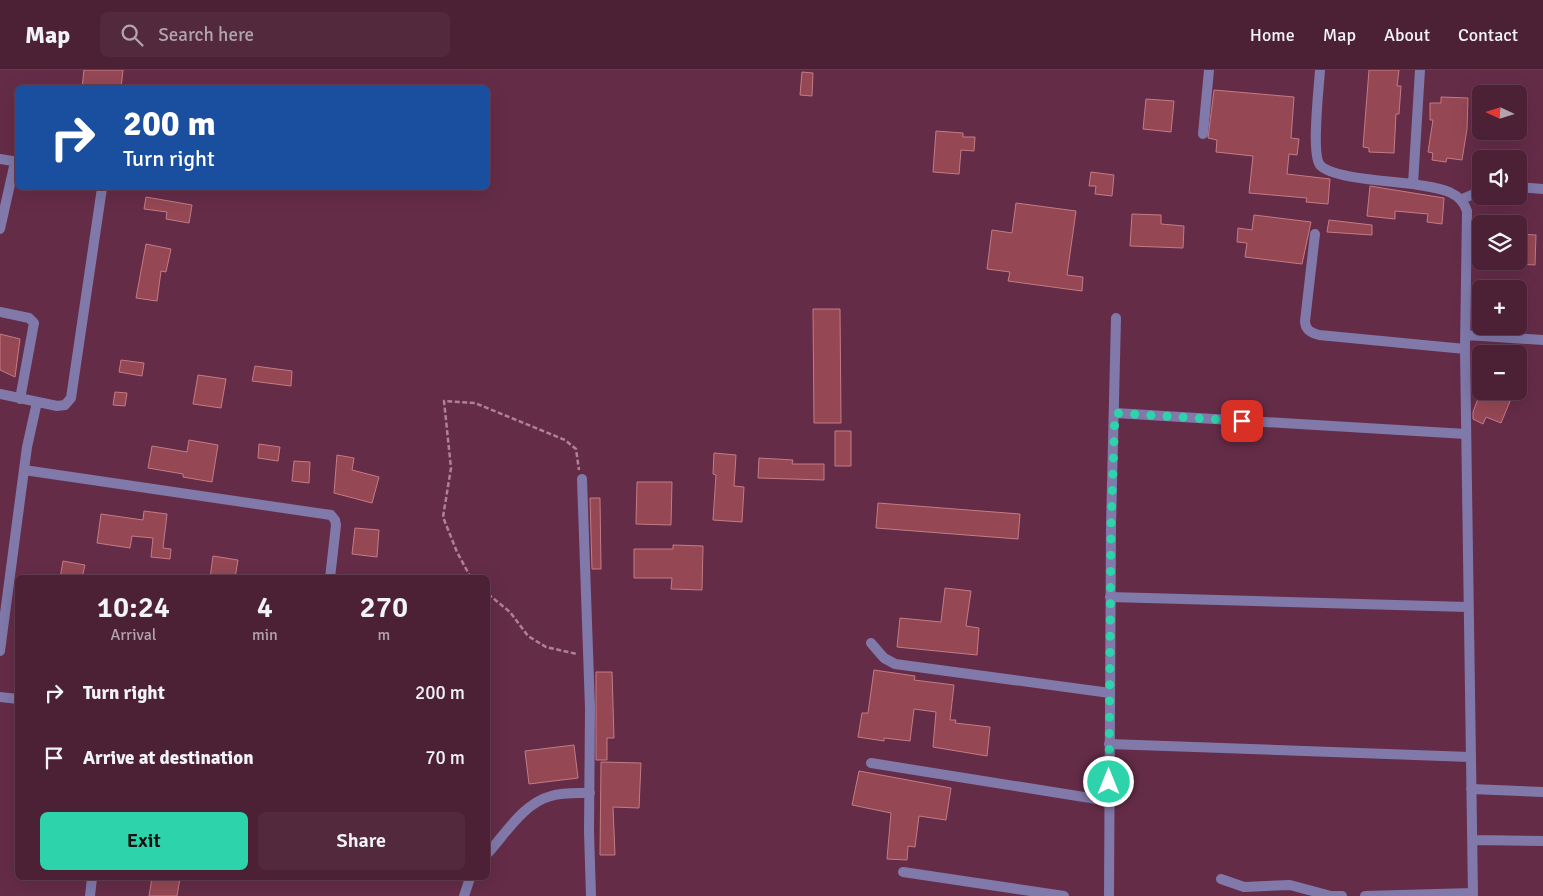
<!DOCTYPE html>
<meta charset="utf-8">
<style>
:root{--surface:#4c2136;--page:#53293e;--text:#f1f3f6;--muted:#b2a3ad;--line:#633e51;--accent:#2dd4ab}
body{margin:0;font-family:Signika,sans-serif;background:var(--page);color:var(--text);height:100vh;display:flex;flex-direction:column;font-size:19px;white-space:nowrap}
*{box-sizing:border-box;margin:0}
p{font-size:16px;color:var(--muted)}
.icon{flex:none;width:28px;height:28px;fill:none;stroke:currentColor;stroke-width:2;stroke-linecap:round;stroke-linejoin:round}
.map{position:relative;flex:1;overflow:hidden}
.details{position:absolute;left:15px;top:505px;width:475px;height:305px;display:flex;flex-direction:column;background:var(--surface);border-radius:8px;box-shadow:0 5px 20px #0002,0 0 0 1px var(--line)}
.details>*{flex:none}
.hud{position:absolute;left:15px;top:15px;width:475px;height:105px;border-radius:8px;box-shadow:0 5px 20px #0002,0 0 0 1px var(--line);background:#1a4fa0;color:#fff;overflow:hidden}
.needle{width:32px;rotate:274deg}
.fabs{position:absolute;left:1472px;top:15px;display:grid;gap:10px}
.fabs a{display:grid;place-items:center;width:55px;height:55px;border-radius:8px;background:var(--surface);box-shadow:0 5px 20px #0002,0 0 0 1px var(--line);font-size:25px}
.pin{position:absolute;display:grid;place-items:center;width:42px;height:42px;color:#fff;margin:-21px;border-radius:10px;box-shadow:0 2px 8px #0006}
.me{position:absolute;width:55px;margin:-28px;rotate:0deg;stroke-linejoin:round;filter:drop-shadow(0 0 4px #0008)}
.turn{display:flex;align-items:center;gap:18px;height:105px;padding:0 25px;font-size:22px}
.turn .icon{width:65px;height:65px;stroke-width:2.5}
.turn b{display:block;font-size:35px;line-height:42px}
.eta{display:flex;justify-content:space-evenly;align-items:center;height:85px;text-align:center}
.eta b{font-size:30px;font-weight:600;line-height:35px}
.button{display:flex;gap:10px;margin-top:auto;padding:10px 25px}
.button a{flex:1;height:58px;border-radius:8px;background:var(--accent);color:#111;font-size:20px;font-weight:600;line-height:58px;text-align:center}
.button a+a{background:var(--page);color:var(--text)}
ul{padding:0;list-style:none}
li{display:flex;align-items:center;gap:15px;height:65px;padding:0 25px}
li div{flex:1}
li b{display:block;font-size:19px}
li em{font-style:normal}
header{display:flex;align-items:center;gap:30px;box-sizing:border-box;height:70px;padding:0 25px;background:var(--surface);border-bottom:1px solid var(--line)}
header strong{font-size:24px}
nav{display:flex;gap:28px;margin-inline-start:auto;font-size:18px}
.search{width:350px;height:45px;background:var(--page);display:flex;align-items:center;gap:12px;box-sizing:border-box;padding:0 18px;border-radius:8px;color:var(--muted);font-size:19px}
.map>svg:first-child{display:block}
</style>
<header>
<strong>Map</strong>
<div class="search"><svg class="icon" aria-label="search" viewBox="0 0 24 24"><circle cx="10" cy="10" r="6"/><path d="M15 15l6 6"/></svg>Search here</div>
<nav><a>Home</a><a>Map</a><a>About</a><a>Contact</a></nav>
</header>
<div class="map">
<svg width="1543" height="826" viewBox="0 0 1543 826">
<rect width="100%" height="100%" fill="#652c48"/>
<!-- building -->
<path fill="#954754" stroke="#c37c85" d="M84 0H123L121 18H82Z
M1369 0H1399L1397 16H1401L1399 44H1396L1394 83 1369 82V78L1363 77Z
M802 2 813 3 812 26 800 25Z
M1214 20 1294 27 1291 68 1299 69 1297 85 1289 84 1287 104 1330 109 1328 134 1306 132 1307 128 1249 123 1253 86 1216 82 1217 70 1208 68Z
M1441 27 1468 28 1467 59 1462 90 1447 88 1446 92 1432 90 1433 83 1428 82 1433 50H1430V33H1441Z
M1146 29 1174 31 1171 62 1143 59Z
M936 61 963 63V67H975L974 81 961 80 959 104 933 102Z
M1091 102 1114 105 1112 126 1095 124 1096 116H1089Z
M1370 116 1444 128 1442 154 1427 152 1428 144 1395 141V149L1367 146Z
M146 127 192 135 189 153 166 149 167 142 144 139Z
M1016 133 1076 141 1067 205 1083 207 1082 221 1008 211 1010 202 987 199 992 160 1012 163Z
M1132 144 1161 145V154L1184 156 1183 178 1130 176Z
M1254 145 1311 152 1302 194 1245 187 1247 173 1237 172 1238 158 1252 160Z
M1329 150 1372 155V165L1327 162Z
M1519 164 1536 165 1535 195 1519 194Z
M146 174 171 179 166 202 161 201 157 231 136 228Z
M813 239H840L841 353H814Z
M0 264 20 269 15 307 0 300Z
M121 290 144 293 142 306 119 302Z
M255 296 292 301 291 316 252 311Z
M198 305 226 309 221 338 193 334Z
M1481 321H1506L1513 324 1501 353 1486 347 1483 354 1473 349V342Z
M115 322 127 323 125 336 113 335Z
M835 361H851V396H835Z
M189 370 218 375 212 412 183 407V404L148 398 152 376 187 382Z
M259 374 280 377 278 391 258 388Z
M714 383 736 385 734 416 744 417 742 452 713 450 716 405 713 404Z
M337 385 354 388 352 400 379 407 372 433 334 423Z
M759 388 793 390 792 394H824V410L758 408Z
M294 391 310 392 309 413 292 411Z
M637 412H672L671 455 636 454Z
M590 428H600L601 499H592Z
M878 433 1020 444 1018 469 876 458Z
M144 441 167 444 163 478 171 479 170 489 151 487 153 468 132 466 130 478 97 473 101 444 143 450Z
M355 458 379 460 377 487 352 484Z
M673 475 703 476 702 520 671 519 672 508H634V479H673Z
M213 486 238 490 235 508H210Z
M63 491 85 495 82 508H60Z
M945 518 971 521 966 556 979 558 977 585 897 577 900 548 941 552Z
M874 600 915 606 914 610 954 615 950 650H956L955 653 990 657 987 686 933 677 936 642 914 639 910 671 884 668V671L858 667 862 643H868Z
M596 602H612L614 668H607V690H596Z
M574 675 578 708 529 714 525 681Z
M601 692 641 693 639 738 613 737 615 785H600Z
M859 701 951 718 946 750 919 746 915 777 908 776 907 790 887 789 891 743 852 735Z
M152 808H180L177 826H149Z"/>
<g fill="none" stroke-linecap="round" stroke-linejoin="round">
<!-- path -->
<path stroke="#af8196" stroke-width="2.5" stroke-dasharray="5 2.5" stroke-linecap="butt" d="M471 508 457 482 443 447 451 398 444 331 475 333 565 370 576 379 579 400
M488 524 510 542 528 566 546 577 577 584"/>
<!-- street -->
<path stroke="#8079aa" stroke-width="10" d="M1320 0C1319 18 1311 84 1320 95 1332 109 1394 111 1413 114
M1420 0 1413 114C1433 118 1460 118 1467 141L1465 279 1473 826
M1203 64 1209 0
M0 89 18 92
M1519 117 1543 119
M1462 129 1481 121
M0 159 15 92
M1315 164 1305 251C1305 260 1311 263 1319 265L1465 279
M0 242 29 248 34 253 20 329
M1466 265 1543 270
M0 324 57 336 65 335 71 328 102 118
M1115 343 1466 364
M24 400 331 445 335 450 336 455 330 508
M582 409 590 638 589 762 591 826
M1110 527 1468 537
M871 573 884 588 895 594 1110 623
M0 581 27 377 37 332
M0 627 18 629
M1109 674 1470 687
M871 693 1109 731
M1471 719 1543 722
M1472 770 1543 771
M488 783C506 763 524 733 551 726 564 722 577 723 590 723
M903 802 1064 826
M1221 809 1244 817 1290 815 1331 826H1342
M90 826 92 808
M464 826 470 808
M1109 826 1111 455 1116 248
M1365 826 1473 823"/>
</g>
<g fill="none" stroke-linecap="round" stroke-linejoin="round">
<!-- route -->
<path stroke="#2dd4ab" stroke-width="9" stroke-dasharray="0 16.2" d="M1109 712 1111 455 1115 343 1242 351"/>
</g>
</svg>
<div class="fabs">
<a><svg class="needle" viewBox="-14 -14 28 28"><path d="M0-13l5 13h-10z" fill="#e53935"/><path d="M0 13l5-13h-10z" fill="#b2a3ad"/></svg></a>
<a><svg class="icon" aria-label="sound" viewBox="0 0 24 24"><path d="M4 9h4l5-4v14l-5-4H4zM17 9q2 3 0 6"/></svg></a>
<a><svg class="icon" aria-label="layers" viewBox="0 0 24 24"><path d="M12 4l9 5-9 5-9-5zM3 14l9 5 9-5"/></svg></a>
<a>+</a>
<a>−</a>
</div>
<div class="pin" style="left:1242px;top:351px;background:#d93025"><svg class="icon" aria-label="arrive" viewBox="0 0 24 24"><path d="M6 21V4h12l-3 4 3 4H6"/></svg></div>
<svg class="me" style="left:1109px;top:712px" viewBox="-20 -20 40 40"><circle r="17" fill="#2dd4ab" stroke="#fff" stroke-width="3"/><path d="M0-11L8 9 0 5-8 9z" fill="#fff"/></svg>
<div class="hud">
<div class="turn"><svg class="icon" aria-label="right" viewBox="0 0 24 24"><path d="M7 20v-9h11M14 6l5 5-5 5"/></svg><div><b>200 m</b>Turn right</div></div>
</div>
<section class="details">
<div class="eta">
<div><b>10:24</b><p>Arrival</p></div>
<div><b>4</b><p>min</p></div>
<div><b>270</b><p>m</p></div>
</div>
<ul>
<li><svg class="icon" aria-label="right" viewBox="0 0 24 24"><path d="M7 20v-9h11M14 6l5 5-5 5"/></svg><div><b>Turn right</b></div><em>200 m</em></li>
<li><svg class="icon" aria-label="arrive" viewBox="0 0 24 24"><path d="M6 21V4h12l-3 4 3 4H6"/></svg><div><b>Arrive at destination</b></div><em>70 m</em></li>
</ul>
<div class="button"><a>Exit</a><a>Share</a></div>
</section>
</div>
